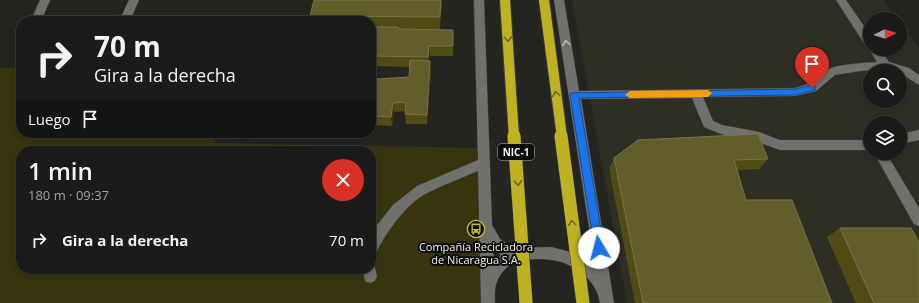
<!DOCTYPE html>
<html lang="es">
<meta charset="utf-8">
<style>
:root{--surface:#1b1b19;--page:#282826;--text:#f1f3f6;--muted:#a0a1a2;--line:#393938}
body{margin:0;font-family:"Open Sans",sans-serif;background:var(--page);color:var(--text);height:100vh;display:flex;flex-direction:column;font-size:15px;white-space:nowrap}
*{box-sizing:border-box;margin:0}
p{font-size:13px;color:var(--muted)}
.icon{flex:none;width:22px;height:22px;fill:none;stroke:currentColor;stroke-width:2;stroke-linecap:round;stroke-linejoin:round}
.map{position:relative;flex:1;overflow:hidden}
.sheet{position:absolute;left:16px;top:146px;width:360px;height:128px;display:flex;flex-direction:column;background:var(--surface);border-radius:16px;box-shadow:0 2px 6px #0003,0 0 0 1px var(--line)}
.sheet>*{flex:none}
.guide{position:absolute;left:16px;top:16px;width:360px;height:122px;border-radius:16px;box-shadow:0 2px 6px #0003,0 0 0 1px var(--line);background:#1b1b19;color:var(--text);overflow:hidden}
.needle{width:26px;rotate:85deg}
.controls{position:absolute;left:863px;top:12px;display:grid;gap:8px}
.controls a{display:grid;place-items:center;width:44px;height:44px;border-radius:50%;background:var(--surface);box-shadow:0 2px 6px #0003,0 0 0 1px var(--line);font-size:20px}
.pin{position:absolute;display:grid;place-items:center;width:34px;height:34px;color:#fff;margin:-41px -17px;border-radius:50% 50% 50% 0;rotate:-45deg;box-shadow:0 0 4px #0007}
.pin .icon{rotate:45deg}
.me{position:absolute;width:44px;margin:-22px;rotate:352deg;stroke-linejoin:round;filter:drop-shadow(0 0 3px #0008)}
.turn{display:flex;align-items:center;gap:14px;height:84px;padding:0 12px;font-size:18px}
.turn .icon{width:52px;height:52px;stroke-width:2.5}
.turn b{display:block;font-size:28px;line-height:34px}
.then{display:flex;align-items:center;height:38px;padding:0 12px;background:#0003;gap:8px;font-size:15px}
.round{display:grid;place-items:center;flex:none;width:42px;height:42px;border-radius:21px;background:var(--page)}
.headline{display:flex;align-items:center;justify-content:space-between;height:68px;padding:0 12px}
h1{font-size:24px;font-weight:600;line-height:30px}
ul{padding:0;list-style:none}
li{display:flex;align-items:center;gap:12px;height:52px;padding:0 12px}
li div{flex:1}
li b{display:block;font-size:15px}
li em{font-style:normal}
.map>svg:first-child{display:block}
</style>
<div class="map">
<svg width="919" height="303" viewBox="0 0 919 303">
<rect width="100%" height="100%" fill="#242421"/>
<!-- built -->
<path fill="#2e2e25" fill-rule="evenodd" d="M572 0H883L897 19H870V49H900V22L919 47V303H627ZM870 71H900V101H870ZM870 123H900V153H870Z"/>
<!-- green -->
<path fill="#38340e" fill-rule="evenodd" d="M21 67V133H217L214 143 483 148 488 303H0V68ZM21 151H371V269H21Z"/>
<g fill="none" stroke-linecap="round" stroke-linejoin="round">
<defs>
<path id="minor" d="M40 0H50L41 21H31Z
M129 0H139L132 16 127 20 61 21 66 18 122 15Z
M474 0H484L492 225 500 239 513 248 551 247 578 254 595 266 554 0H564L579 91 795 88C814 83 813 79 827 70 837 64 865 63 877 62L869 49 870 47V49H880L889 62 909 68 919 75V85L900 73V71L885 69 860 71 835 75 816 91 795 96 703 97 713 121 722 125 759 132 780 140H870V150H780L758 142 721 134 704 127 692 98 581 99 614 303H600C597 280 574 263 552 260 540 258 526 260 514 260 498 276 494 280 495 303H481L478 171C461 178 443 185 427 193 406 204 386 232 376 253L371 255V235L374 229 393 205 417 186 478 160ZM493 249 501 255 494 262Z
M836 0H846L870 35V47L866 46Z
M919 130V140L900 144V134Z
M874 153H886L919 208V226L914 224Z
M371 263 374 264 377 276 375 281 370 283 365 281 362 269H371Z"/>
</defs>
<!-- minor casing -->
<use href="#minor" stroke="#3f3e3c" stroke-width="1"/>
<!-- minor -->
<use href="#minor" fill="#70706c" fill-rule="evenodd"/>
<defs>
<path id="highway-bridge-far1" d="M505 0 514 137
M544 0 562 137"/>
<path id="highway-bridge" d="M514 136 526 303
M561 136 583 303"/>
</defs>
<!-- highway-bridge-far1 casing -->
<use href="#highway-bridge-far1" stroke="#3f3e3c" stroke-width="12" stroke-linecap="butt"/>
<!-- highway-bridge casing -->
<use href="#highway-bridge" stroke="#3f3e3c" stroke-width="14" stroke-linecap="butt"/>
<!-- highway-bridge-far1 -->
<use href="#highway-bridge-far1" stroke="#beb223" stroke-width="10"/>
<!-- highway-bridge -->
<use href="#highway-bridge" stroke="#beb223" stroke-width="13"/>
</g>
<!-- wall -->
<path fill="#514c13" d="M314 0H442L440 29H398L453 40V56H430L429 61H430L431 71 427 124H406L405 114V111L394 112 392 126 372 125 371 119V111L409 77V67L372 66 371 61V21H312L310 16Z
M614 158 768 159 759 169 737 170 746 200 832 303H635L609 168Z
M840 228 919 303H856L827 237Z"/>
<!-- shaded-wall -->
<path fill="#38350f" d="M441 0H442L440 29V17Z
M429 46 430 56 429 67 428 57Z
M430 61 431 71 427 124V115Z
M393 103 394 112 392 126 391 117Z"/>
<!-- building -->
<path fill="#625e2b" stroke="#787449" d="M314 0H441L440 17 310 16Z
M375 27H398V29L453 30V46H429L428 57 371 56V51L372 45H371V29H375Z
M410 60 430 61 427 115 405 114 406 102 393 103 391 117 371 116V111L376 79 409 77Z
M758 134 768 159 734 160 746 200H792L832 303H643L614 158 638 140Z
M840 228H911L919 242V303H874Z"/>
<!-- one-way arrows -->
<defs><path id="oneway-chevron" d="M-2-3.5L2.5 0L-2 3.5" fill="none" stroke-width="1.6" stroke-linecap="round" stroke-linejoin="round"/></defs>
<g stroke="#6e6819">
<use href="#oneway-chevron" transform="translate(508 39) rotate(86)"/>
<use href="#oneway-chevron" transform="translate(556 94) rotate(-97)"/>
<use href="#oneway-chevron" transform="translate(518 183) rotate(86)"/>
<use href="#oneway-chevron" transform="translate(572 223) rotate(-97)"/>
</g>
<use stroke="#bcbcb9" href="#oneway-chevron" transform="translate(566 43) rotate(-99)"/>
<!-- route -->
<path fill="#1a73e8" stroke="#114b97" d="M812 85 815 86 816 88 815 90 795 95 579 98 604 248 602 252 599 253 595 252 570 95 571 93 795 89Z"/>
<!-- slow -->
<path fill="#f59e0b" d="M708 90 712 93 708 97 630 98 625 95 630 91Z"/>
<!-- icons -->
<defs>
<symbol id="bus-ring" viewBox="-11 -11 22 22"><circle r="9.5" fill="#0d0d0c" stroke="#c7bb3c" stroke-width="1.5"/><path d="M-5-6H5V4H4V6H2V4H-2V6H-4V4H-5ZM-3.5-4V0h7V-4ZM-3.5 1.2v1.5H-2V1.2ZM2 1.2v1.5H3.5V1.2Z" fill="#c7bb3c"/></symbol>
</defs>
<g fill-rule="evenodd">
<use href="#bus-ring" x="466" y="219" width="20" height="20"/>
</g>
<g text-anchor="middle" stroke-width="4" stroke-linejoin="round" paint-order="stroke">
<!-- shield labels -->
<rect fill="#0d0d0c" stroke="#aaaaa9" stroke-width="1" x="498" y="144" width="36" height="16" rx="3"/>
<g font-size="10" font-weight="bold" fill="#eeeeec">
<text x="516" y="156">NIC-1</text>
</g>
<!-- poi labels -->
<g font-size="11" fill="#eeeeec" stroke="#0d0d0c">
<text x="476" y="251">Compañía Recicladora<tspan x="476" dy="13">de Nicaragua S.A.</tspan></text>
</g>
</g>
</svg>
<div class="controls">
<a><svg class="needle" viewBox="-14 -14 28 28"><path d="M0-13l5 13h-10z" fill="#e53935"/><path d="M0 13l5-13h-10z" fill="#a0a1a2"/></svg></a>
<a><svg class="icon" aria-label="search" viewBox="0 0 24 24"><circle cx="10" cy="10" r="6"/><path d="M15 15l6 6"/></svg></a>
<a><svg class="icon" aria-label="layers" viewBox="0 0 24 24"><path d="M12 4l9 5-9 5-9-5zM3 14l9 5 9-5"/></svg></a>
</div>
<div class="pin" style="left:812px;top:88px;background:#d93025"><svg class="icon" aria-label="arrive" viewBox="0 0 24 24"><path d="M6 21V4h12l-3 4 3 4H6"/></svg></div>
<svg class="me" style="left:599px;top:248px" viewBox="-20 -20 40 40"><circle r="19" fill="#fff"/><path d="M0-13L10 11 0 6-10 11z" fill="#1a73e8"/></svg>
<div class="guide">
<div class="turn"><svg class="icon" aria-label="right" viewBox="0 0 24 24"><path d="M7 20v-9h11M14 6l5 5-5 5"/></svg><div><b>70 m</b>Gira a la derecha</div></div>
<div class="then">Luego<svg class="icon" aria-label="arrive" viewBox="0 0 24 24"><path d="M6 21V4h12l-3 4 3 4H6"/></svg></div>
</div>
<section class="sheet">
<div class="headline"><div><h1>1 min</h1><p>180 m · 09:37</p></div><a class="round" style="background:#d93025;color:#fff"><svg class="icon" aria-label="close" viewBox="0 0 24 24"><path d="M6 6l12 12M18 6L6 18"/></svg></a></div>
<ul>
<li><svg class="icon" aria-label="right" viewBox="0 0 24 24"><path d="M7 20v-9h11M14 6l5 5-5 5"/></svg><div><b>Gira a la derecha</b></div><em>70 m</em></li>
</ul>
</section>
</div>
